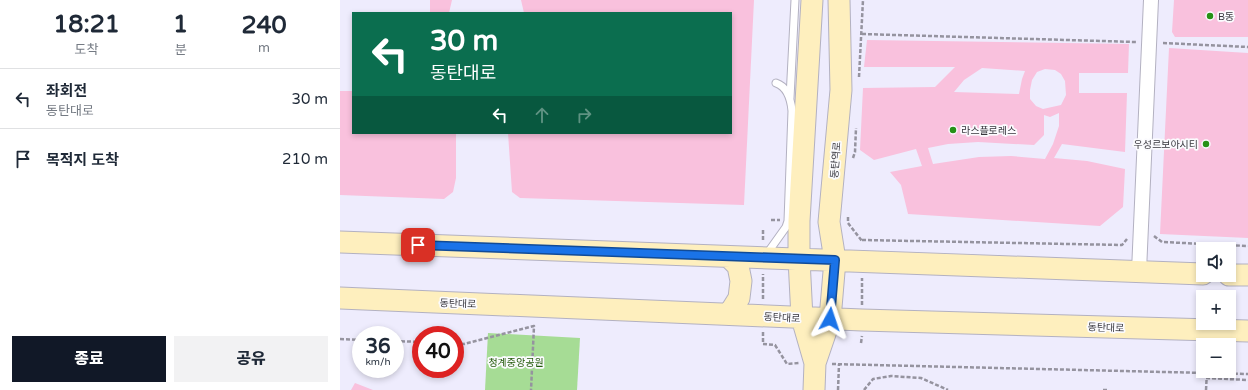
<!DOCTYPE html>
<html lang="ko">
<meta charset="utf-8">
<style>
:root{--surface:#fff;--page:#f2f2f3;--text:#1f2937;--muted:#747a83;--line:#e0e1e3;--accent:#111827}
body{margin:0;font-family:"Varela Round","Noto Sans KR",sans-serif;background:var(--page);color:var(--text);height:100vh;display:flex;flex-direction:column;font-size:15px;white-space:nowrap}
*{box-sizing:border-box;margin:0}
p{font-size:13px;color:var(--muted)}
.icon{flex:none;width:22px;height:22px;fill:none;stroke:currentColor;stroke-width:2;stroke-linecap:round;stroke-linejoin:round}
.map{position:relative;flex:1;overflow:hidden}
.drawer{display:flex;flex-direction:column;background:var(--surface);width:340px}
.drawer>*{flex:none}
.banner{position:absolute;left:12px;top:12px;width:380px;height:122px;border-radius:0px;box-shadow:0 2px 6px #0003;background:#0b6e4f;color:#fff;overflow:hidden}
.tools{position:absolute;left:856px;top:242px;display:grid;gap:8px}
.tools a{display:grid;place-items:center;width:40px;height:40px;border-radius:0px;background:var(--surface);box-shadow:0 2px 6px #0003;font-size:20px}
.speed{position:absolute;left:12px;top:326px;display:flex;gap:8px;font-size:20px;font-weight:700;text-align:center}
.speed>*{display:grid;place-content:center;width:52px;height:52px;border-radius:50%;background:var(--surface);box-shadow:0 2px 6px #0003;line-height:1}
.speed small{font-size:10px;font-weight:400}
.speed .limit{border:6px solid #d22;background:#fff;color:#111}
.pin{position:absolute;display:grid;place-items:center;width:34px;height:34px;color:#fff;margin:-17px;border-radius:8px;box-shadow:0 2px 6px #0006}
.me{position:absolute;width:44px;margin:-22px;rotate:5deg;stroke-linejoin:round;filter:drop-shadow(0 0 3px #0008)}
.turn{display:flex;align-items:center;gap:14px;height:84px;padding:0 12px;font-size:18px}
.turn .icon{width:52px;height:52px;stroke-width:2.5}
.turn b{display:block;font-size:28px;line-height:34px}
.lanes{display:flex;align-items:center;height:38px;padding:0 12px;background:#0003;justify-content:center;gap:20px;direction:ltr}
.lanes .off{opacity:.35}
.eta{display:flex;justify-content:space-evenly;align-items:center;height:68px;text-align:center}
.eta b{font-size:24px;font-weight:800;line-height:28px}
.button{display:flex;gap:8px;margin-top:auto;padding:8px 12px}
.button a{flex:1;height:46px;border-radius:0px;background:var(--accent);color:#fff;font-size:16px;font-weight:800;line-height:46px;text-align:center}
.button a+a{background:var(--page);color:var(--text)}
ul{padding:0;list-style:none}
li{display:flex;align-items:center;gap:12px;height:60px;padding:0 12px;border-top:1px solid var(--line)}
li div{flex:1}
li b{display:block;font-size:15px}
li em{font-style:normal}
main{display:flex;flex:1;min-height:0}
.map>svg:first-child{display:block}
</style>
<main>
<section class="drawer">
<div class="eta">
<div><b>18:21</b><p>도착</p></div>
<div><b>1</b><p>분</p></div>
<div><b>240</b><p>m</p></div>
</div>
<ul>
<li><svg class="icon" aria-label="left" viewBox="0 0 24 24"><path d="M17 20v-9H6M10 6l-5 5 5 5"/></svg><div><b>좌회전</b><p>동탄대로</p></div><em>30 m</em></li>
<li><svg class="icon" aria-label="arrive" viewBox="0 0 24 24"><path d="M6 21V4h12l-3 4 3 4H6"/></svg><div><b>목적지 도착</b></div><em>210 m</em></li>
</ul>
<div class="button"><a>종료</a><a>공유</a></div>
</section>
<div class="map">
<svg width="908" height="390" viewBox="0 0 908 390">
<rect width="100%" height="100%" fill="#eeecfd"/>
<!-- green -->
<path fill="#a6dc95" d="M148 333 240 338 237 390H145Z"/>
<!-- building -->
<path fill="#f9c1dd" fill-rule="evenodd" d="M90 0H112L109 13H90Z
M181 0H414L404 205 180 198 172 192 168 133H391V13H184Z
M834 0H908V37H835L832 32Z
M527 40 789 44 788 73H739V93H787L785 152 722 144 714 158 747 161 785 169 783 207 760 226 568 214 561 185 550 172 582 166 576 149 534 160 520 150 523 88 595 87 615 67H524ZM642 68 685 71 682 79 679 94 614 92 624 80ZM705 69 715 70 721 74 725 81 726 95 721 105 703 109 696 106 690 99V90L692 80 697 72ZM719 113V126L713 144 705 159 671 156 639 157 593 164 588 148 608 144 638 142 694 145 704 135V115L710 117Z
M829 48 908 53V238L820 234Z
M0 91H13V133H116V178L113 192 104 199 0 195Z
M15 383 33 390H11Z"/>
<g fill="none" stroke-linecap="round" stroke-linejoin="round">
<defs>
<path id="lane" d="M450 98 455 0
M426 255 446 227 448 221 452 111C451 100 448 87 436 83"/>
<path id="street" d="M799 271 811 0"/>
<path id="secondary" d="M472 0 459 221V259L462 318 475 363 474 390
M0 242 863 274
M889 275H908
M0 298 522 320 908 331
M389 314 399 298 401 281 398 266 389 257
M475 363 490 319 495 260 489 222 501 90 499 0"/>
</defs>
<!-- lane casing -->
<use href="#lane" stroke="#b3b1c1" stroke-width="9"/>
<!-- street casing -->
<use href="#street" stroke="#b3b1c1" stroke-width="16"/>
<!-- secondary casing -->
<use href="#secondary" stroke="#b3b1c1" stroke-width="23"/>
<!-- path -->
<path stroke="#95939f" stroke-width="2.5" stroke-dasharray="4 2" stroke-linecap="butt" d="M522 34 796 42
M823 43 908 47
M519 77 523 0
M513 158 515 152 516 128
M508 217V223L522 241
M431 220H440
M423 230V241
M814 236 822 242 908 246
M522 240 782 245 787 239
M423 299V274
M522 305V278
M423 332V344L435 345 447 364 459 363
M0 339 21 340
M55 341 81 342
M115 343 124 344 194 326 191 390
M521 343 522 336
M492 364 908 374
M866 378 908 380
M498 390 499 364
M524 390 533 379 551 376 581 378 608 390
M763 390H768
M866 390 867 371"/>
<!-- lane -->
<use href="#lane" stroke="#fff" stroke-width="7"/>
<!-- street -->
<use href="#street" stroke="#fff" stroke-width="14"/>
<!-- secondary -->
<use href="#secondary" stroke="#feefbe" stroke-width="21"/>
</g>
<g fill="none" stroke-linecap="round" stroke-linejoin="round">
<defs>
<path id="route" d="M78 245 495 260 490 319"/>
</defs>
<!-- route casing -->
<use href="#route" stroke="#114b97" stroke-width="10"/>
<!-- route -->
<use href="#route" stroke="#1a73e8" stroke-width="7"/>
</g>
<!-- markers -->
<g fill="#269116" stroke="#fbfbfe" stroke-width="1.5">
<circle cx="870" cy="16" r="4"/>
<circle cx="613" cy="130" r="4"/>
<circle cx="866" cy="144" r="4"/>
</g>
<g text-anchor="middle" stroke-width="3.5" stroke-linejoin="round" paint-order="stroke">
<!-- poi labels -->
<g font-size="10" fill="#37363d" stroke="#fbfbfe" text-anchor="start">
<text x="878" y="20">B동</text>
<text x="621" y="134">라스플로레스</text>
<text x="858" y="148" text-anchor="end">우성르보아시티</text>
</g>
<!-- street labels -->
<g font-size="10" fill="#37363d" stroke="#fbfbfe">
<text transform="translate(495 160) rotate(-85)" y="4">동탄역로</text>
<text transform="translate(118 303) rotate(2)" y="4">동탄대로</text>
<text transform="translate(442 317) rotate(3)" y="4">동탄대로</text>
<text transform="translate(766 327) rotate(2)" y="4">동탄대로</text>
</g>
<!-- park labels -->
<g font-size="10" fill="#245b0b" stroke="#fbfbfe">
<text x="176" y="366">청계중앙공원</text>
</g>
</g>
</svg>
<div class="tools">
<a><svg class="icon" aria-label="sound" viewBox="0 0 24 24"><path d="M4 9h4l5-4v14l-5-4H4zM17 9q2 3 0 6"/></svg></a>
<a>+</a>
<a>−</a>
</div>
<div class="speed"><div>36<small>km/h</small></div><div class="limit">40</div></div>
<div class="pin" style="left:78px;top:245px;background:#d93025"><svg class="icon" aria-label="arrive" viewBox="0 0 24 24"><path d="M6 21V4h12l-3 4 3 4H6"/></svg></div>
<svg class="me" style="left:490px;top:319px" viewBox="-20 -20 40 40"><path d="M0-17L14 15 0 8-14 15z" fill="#1a73e8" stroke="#fff" stroke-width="4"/></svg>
<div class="banner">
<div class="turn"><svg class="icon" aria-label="left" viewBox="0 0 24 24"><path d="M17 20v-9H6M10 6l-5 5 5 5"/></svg><div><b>30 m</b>동탄대로</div></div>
<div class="lanes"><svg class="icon" aria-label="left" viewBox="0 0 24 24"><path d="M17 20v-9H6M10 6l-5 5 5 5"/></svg><svg class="icon off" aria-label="ahead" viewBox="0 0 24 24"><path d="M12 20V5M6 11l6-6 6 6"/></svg><svg class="icon off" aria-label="right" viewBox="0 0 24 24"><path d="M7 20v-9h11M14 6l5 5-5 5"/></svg></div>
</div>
</div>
</main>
